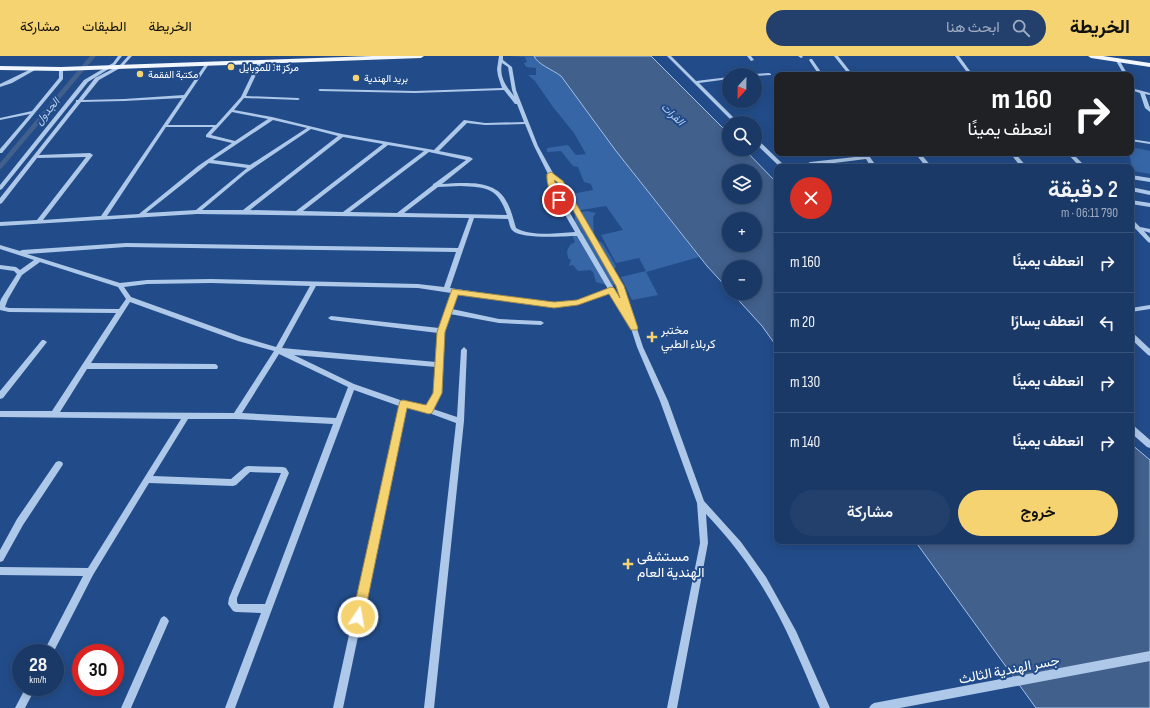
<!DOCTYPE html>
<html lang="ar">
<meta charset="utf-8">
<style>
:root{--surface:#1a3967;--page:#23406d;--text:#f1f3f6;--muted:#9facc0;--line:#38537b;--accent:#f6d371}
body{margin:0;font-family:"Sofia Sans Condensed",Vazirmatn,sans-serif;background:var(--page);color:var(--text);direction:rtl;height:100vh;display:flex;flex-direction:column;font-size:15px;white-space:nowrap}
*{box-sizing:border-box;margin:0}
p{font-size:13px;color:var(--muted)}
.icon{flex:none;width:22px;height:22px;fill:none;stroke:currentColor;stroke-width:2;stroke-linecap:round;stroke-linejoin:round}
.map{position:relative;flex:1;overflow:hidden;direction:ltr}
.sheet{position:absolute;left:774px;top:108px;width:360px;height:380px;display:flex;flex-direction:column;background:var(--surface);border-radius:8px;box-shadow:0 2px 10px #0003,0 0 0 1px var(--line);direction:rtl}
.sheet>*{flex:none}
.banner{position:absolute;left:774px;top:16px;width:360px;height:84px;border-radius:8px;box-shadow:0 2px 10px #0003,0 0 0 1px var(--line);direction:rtl;background:#202124;color:#fff;overflow:hidden}
.needle{width:26px;rotate:202deg}
.controls{position:absolute;left:722px;top:12px;display:grid;gap:8px}
.controls a{display:grid;place-items:center;width:40px;height:40px;border-radius:50%;background:var(--surface);box-shadow:0 2px 10px #0003,0 0 0 1px var(--line);font-size:20px}
.speed{position:absolute;left:12px;top:588px;display:flex;gap:8px;font-size:20px;font-weight:700;text-align:center}
.speed>*{display:grid;place-content:center;width:52px;height:52px;border-radius:50%;background:var(--surface);box-shadow:0 2px 10px #0003,0 0 0 1px var(--line);line-height:1}
.speed small{font-size:10px;font-weight:400}
.speed .limit{border:6px solid #d22;background:#fff;color:#111}
.pin{position:absolute;display:grid;place-items:center;width:34px;height:34px;color:#fff;margin:-17px;border:2px solid #fff;border-radius:50%;box-shadow:0 1px 4px #0007}
.me{position:absolute;width:44px;margin:-22px;rotate:12deg;stroke-linejoin:round;filter:drop-shadow(0 0 3px #0008)}
.turn{display:flex;align-items:center;gap:14px;height:84px;padding:0 16px;font-size:18px}
.turn .icon{width:52px;height:52px;stroke-width:2.5}
.turn b{display:block;font-size:28px;line-height:34px}
.round{display:grid;place-items:center;flex:none;width:42px;height:42px;border-radius:21px;background:var(--page)}
.overview{display:flex;align-items:center;justify-content:space-between;height:68px;padding:0 16px}
h1{font-size:24px;font-weight:600;line-height:30px}
.action{display:flex;gap:8px;margin-top:auto;padding:8px 16px}
.action a{flex:1;height:46px;border-radius:24px;background:var(--accent);color:#111;font-size:16px;font-weight:600;line-height:46px;text-align:center}
.action a+a{background:var(--page);color:var(--text)}
ul{padding:0;list-style:none}
li{display:flex;align-items:center;gap:12px;height:60px;padding:0 16px;border-top:1px solid var(--line)}
li div{flex:1}
li b{display:block;font-size:15px}
li em{font-style:normal}
header{display:flex;align-items:center;gap:24px;box-sizing:border-box;height:56px;padding:0 20px;background:var(--accent);color:#111}
header strong{font-size:19px}
nav{display:flex;gap:22px;margin-inline-start:auto;font-size:14px}
.search{width:280px;height:36px;background:var(--page);display:flex;align-items:center;gap:10px;box-sizing:border-box;padding:0 14px;border-radius:22px;color:var(--muted);font-size:15px}
.map>svg:first-child{display:block}
</style>
<header>
<strong>الخريطة</strong>
<div class="search"><svg class="icon" aria-label="search" viewBox="0 0 24 24"><circle cx="10" cy="10" r="6"/><path d="M15 15l6 6"/></svg>ابحث هنا</div>
<nav><a>الخريطة</a><a>الطبقات</a><a>مشاركة</a></nav>
</header>
<div class="map">
<svg width="1150" height="652" viewBox="0 0 1150 652">
<rect width="100%" height="100%" fill="#224c89"/>
<!-- green -->
<path fill="#3666a6" d="M510 0H534C537 8 553 14 561 20L616 95 699 201 646 216 658 239 632 244 621 221 646 215 639 202 616 207 601 179 623 174 606 150 575 155 566 139 593 134 591 128 584 126 578 111 573 110 561 95 547 96V92L568 89 576 99 586 98 574 77 553 51 535 25 528 19H536V12L526 11 524 7 527 6 525 1Z
M1131 91 1150 95V118L1133 115 1129 97H1131Z
M587 155 596 157 593 161 594 181 603 188 616 210 613 216 616 222 613 231 596 226 593 216 590 214 578 215 573 209 569 210 571 204 568 202 567 195 570 189 575 186 572 179 583 177 575 166V157Z"/>
<!-- water -->
<path fill="#42608c" stroke="#a2c2eb" fill-rule="evenodd" d="M534 0H651L729 78V93H744L777 127V291L762 270 732 237H755V211H729V234L707 210 616 95 561 20C553 14 537 8 534 0ZM729 115H755V141H729ZM729 163H755V189H729Z
M1131 388 1150 404V652H1036L915 485H1131Z"/>
<g fill="none" stroke-linecap="round" stroke-linejoin="round">
<!-- canal -->
<path fill="#42608c" fill-rule="evenodd" d="M90 0H96L2 112 0 113V107Z"/>
<!-- minor -->
<path fill="#aec8ea" fill-rule="evenodd" d="M118 0H122L115 9 88 26 2 133 0 134V129L84 24 113 7Z
M128 0H132L122 11 99 24 83 44 124 43 184 39 206 7H207L209 8 168 69H216L241 41 258 6 260 5 262 6 246 40 298 42 300 43 298 44 244 42 234 54 272 61 342 78 434 94 464 64 485 67 524 66 517 48H515L504 34 415 37 320 35 318 34 320 33 415 35 502 32 498 20 497 13 499 0H503V4L512 11 516 34 538 90 553 117 562 125 623 230 643 291 668 345 704 445 741 486 766 521 796 575 830 652H820C800 605 781 557 752 515 739 495 723 476 706 458L708 487 677 652H667L700 487 697 447 660 345 637 291 628 263H625L610 237 578 248 554 251 457 238 452 253 499 263 541 265 544 267 541 269 499 267 450 258 444 275 442 337 433 353 457 361 461 294 464 291 467 294 464 365 434 652H424L456 367 429 357 406 352 343 652H333L399 350 354 334 235 652H225L261 557 236 556 233 555 228 548 229 542 281 417 250 416 236 429 233 430 149 427 93 519 53 597H43L83 520 0 519V511L88 512 181 363 0 361V355H52L116 257 9 256 0 254V246L1 243 17 218 14 215 0 213V209L16 211 20 214 34 204 0 193V189L20 195 22 194 126 187 458 192 469 162 197 158 0 170V166L37 164 86 101 37 102 2 147 0 148V142L76 46V44H78L95 22 120 9ZM502 7 508 11 512 34 514 40C506 30 499 21 502 7ZM182 42 101 160 43 164 93 99 90 97 39 99 81 46 124 45ZM232 56 268 63 235 85 211 79ZM273 64 307 72 250 109 213 104ZM467 67 485 69 525 68 534 90 548 118 547 126 550 133 575 176C559 177 531 181 516 172 513 162 511 152 505 143 493 123 462 127 442 128L473 103 470 101 439 95ZM166 71H213L206 79V81L232 87 198 110 139 158 107 160ZM311 73 338 80 243 154H202L246 117ZM343 81 383 88 296 155 250 154ZM388 89 424 95 343 156 303 155ZM429 96 466 104 435 127 433 128V129L397 157 350 156ZM209 107 247 112 196 154 146 157ZM553 123 557 126 617 230 623 248 556 133 553 126ZM460 130C487 131 498 132 507 159L404 157 438 131ZM474 162 508 163C509 166 510 172 512 174 521 184 564 180 577 180L608 233 577 244 554 247 450 232ZM126 191 456 196 444 231 418 228 211 223 147 224 120 227 27 198ZM40 206 118 231 126 243 119 253 9 252 5 251 8 243 22 219ZM211 227 310 230 276 291 242 281 131 241 124 231 147 228ZM316 230 418 232 451 237 439 272 331 260 328 262 331 264 438 277 436 306 282 292ZM130 246 238 285 274 295 234 357 60 356 87 313H217L218 311 217 309 215 308 91 307ZM279 298 348 331 336 362 242 357ZM294 299 436 311 434 337 427 351 403 345 354 328ZM188 363H236L333 368 265 548H238L237 546V542L289 417 286 412 283 411 248 410 245 411 231 423 153 420Z
M667 0H671L696 25 729 21V23L699 27 739 67H734Z
M747 0H751L754 4 751 5Z
M798 0H802L803 1 801 2Z
M834 0H838L853 19H849Z
M955 0H959L973 19H969Z
M1116 2H1118L1128 19H1124L1115 3Z
M810 3H812L823 19H819L809 4Z
M59 12 63 13V23L2 97H0V93L30 58 0 64V62L32 55 59 22Z
M31 13 35 14 12 27 0 31V28Z
M922 15 928 19H923L921 18 910 19Z
M769 17 771 18V19L755 20V19H753L755 18Z
M1131 32 1150 37V39L1145 38 1150 52V56L1145 52 1140 37 1131 34Z
M755 83H757L786 111H780L755 87Z
M1131 83 1150 86V88L1131 85Z
M863 97H867L877 111H871L866 103 810 110 807 108 810 106 864 100 862 98Z
M915 97H920L932 111H926Z
M1010 97H1015L1027 111H1021Z
M1067 97H1072L1086 111H1080Z
M1131 119 1150 122V126L1131 123Z
M1131 131 1150 135V139L1131 135Z
M1131 144 1150 147V151L1131 148Z
M1131 163 1133 164 1140 171 1150 173V177L1144 175 1150 182V187L1148 186 1131 168Z
M1150 249V253L1131 256V252Z
M1131 277H1133L1150 293V300L1148 299 1131 283Z
M42 284H44L47 286 3 342 0 343V335Z
M1131 369 1134 370 1150 384V392L1147 391 1131 377Z
M59 405 62 406 63 408 62 410 23 469 3 505 0 506V494L17 463 56 406Z
M164 560 167 562 169 565 131 652H121L161 562Z
M1150 595V605L900 652H869L871 649 874 647Z
M26 631H36L25 652H15Z"/>
<!-- major -->
<path fill="#f2f6fe" fill-rule="evenodd" d="M372 0H424L421 2 61 15 0 14V10L61 11Z
M1088 0H1103L1150 7V11L1091 2Z"/>
</g>
<!-- route -->
<path fill="#f6d371" stroke="#a08949" d="M551 116 563 125 624 230 638 272 637 274H631L609 238 578 249 554 252 458 239 445 276 442 337 432 357 429 358 407 352 364 561 362 565 358 567 354 565 352 561 399 348 400 345 403 344 426 349 433 337 437 276 452 233 554 246 577 244 611 231 614 232 620 242 616 230 557 126 554 124 563 144 559 146C551 142 546 127 547 118Z"/>
<!-- markers -->
<g fill="#f6d371" stroke="#224c89" stroke-width="1.5">
<circle cx="231" cy="11" r="4"/>
<circle cx="140" cy="18" r="4"/>
<circle cx="356" cy="22" r="4"/>
<path d="M650 275h4v4h4v4h-4v4h-4v-4h-4v-4h4z"/>
<path d="M626 502h4v4h4v4h-4v4h-4v-4h-4v-4h4z"/>
</g>
<g text-anchor="middle" stroke-width="4" stroke-linejoin="round" paint-order="stroke">
<!-- far-poi labels -->
<g font-size="10" fill="#fff" stroke="#224c89" text-anchor="start">
<text x="239" y="15">مركز #1 للموبايل</text>
<text x="148" y="22">مكتبة الفقمة</text>
<text x="364" y="26">بريد الهندية</text>
</g>
<!-- far-water labels -->
<g font-size="11" font-style="italic" fill="#bad2f1" stroke="#224c89">
<text transform="translate(47 55) rotate(-50)" y="4">الجدول</text>
<text transform="translate(673 58) rotate(43)" y="4">الفرات</text>
</g>
<!-- poi labels -->
<g font-size="12" fill="#fff" stroke="#224c89" text-anchor="start">
<text x="661" y="278">مختبر<tspan x="661" dy="14">كربلاء الطبي</tspan></text>
</g>
<!-- near-poi labels -->
<g font-size="14" fill="#fff" stroke="#224c89" text-anchor="start">
<text x="637" y="505">مستشفى<tspan x="637" dy="16">الهندية العام</tspan></text>
</g>
<!-- near-street labels -->
<g font-size="14" fill="#fff" stroke="#224c89">
<text transform="translate(1009 613) rotate(-11)" y="5">جسر الهندية الثالث</text>
</g>
</g>
</svg>
<div class="controls">
<a><svg class="needle" viewBox="-14 -14 28 28"><path d="M0-13l5 13h-10z" fill="#e53935"/><path d="M0 13l5-13h-10z" fill="#9facc0"/></svg></a>
<a><svg class="icon" aria-label="search" viewBox="0 0 24 24"><circle cx="10" cy="10" r="6"/><path d="M15 15l6 6"/></svg></a>
<a><svg class="icon" aria-label="layers" viewBox="0 0 24 24"><path d="M12 4l9 5-9 5-9-5zM3 14l9 5 9-5"/></svg></a>
<a>+</a>
<a>−</a>
</div>
<div class="speed"><div>28<small>km/h</small></div><div class="limit">30</div></div>
<div class="pin" style="left:559px;top:144px;background:#d93025"><svg class="icon" aria-label="arrive" viewBox="0 0 24 24"><path d="M6 21V4h12l-3 4 3 4H6"/></svg></div>
<svg class="me" style="left:358px;top:561px" viewBox="-20 -20 40 40"><circle r="17" fill="#f6d371" stroke="#fff" stroke-width="3"/><path d="M0-11L8 9 0 5-8 9z" fill="#fff"/></svg>
<div class="banner">
<div class="turn"><svg class="icon" aria-label="right" viewBox="0 0 24 24"><path d="M7 20v-9h11M14 6l5 5-5 5"/></svg><div><b>160 m</b>انعطف يمينًا</div></div>
</div>
<section class="sheet">
<div class="overview"><div><h1>2 دقيقة</h1><p>790 m · 06:11</p></div><a class="round" style="background:#d93025;color:#fff"><svg class="icon" aria-label="close" viewBox="0 0 24 24"><path d="M6 6l12 12M18 6L6 18"/></svg></a></div>
<ul>
<li><svg class="icon" aria-label="right" viewBox="0 0 24 24"><path d="M7 20v-9h11M14 6l5 5-5 5"/></svg><div><b>انعطف يمينًا</b></div><em>160 m</em></li>
<li><svg class="icon" aria-label="left" viewBox="0 0 24 24"><path d="M17 20v-9H6M10 6l-5 5 5 5"/></svg><div><b>انعطف يسارًا</b></div><em>20 m</em></li>
<li><svg class="icon" aria-label="right" viewBox="0 0 24 24"><path d="M7 20v-9h11M14 6l5 5-5 5"/></svg><div><b>انعطف يمينًا</b></div><em>130 m</em></li>
<li><svg class="icon" aria-label="right" viewBox="0 0 24 24"><path d="M7 20v-9h11M14 6l5 5-5 5"/></svg><div><b>انعطف يمينًا</b></div><em>140 m</em></li>
</ul>
<div class="action"><a>خروج</a><a>مشاركة</a></div>
</section>
</div>
